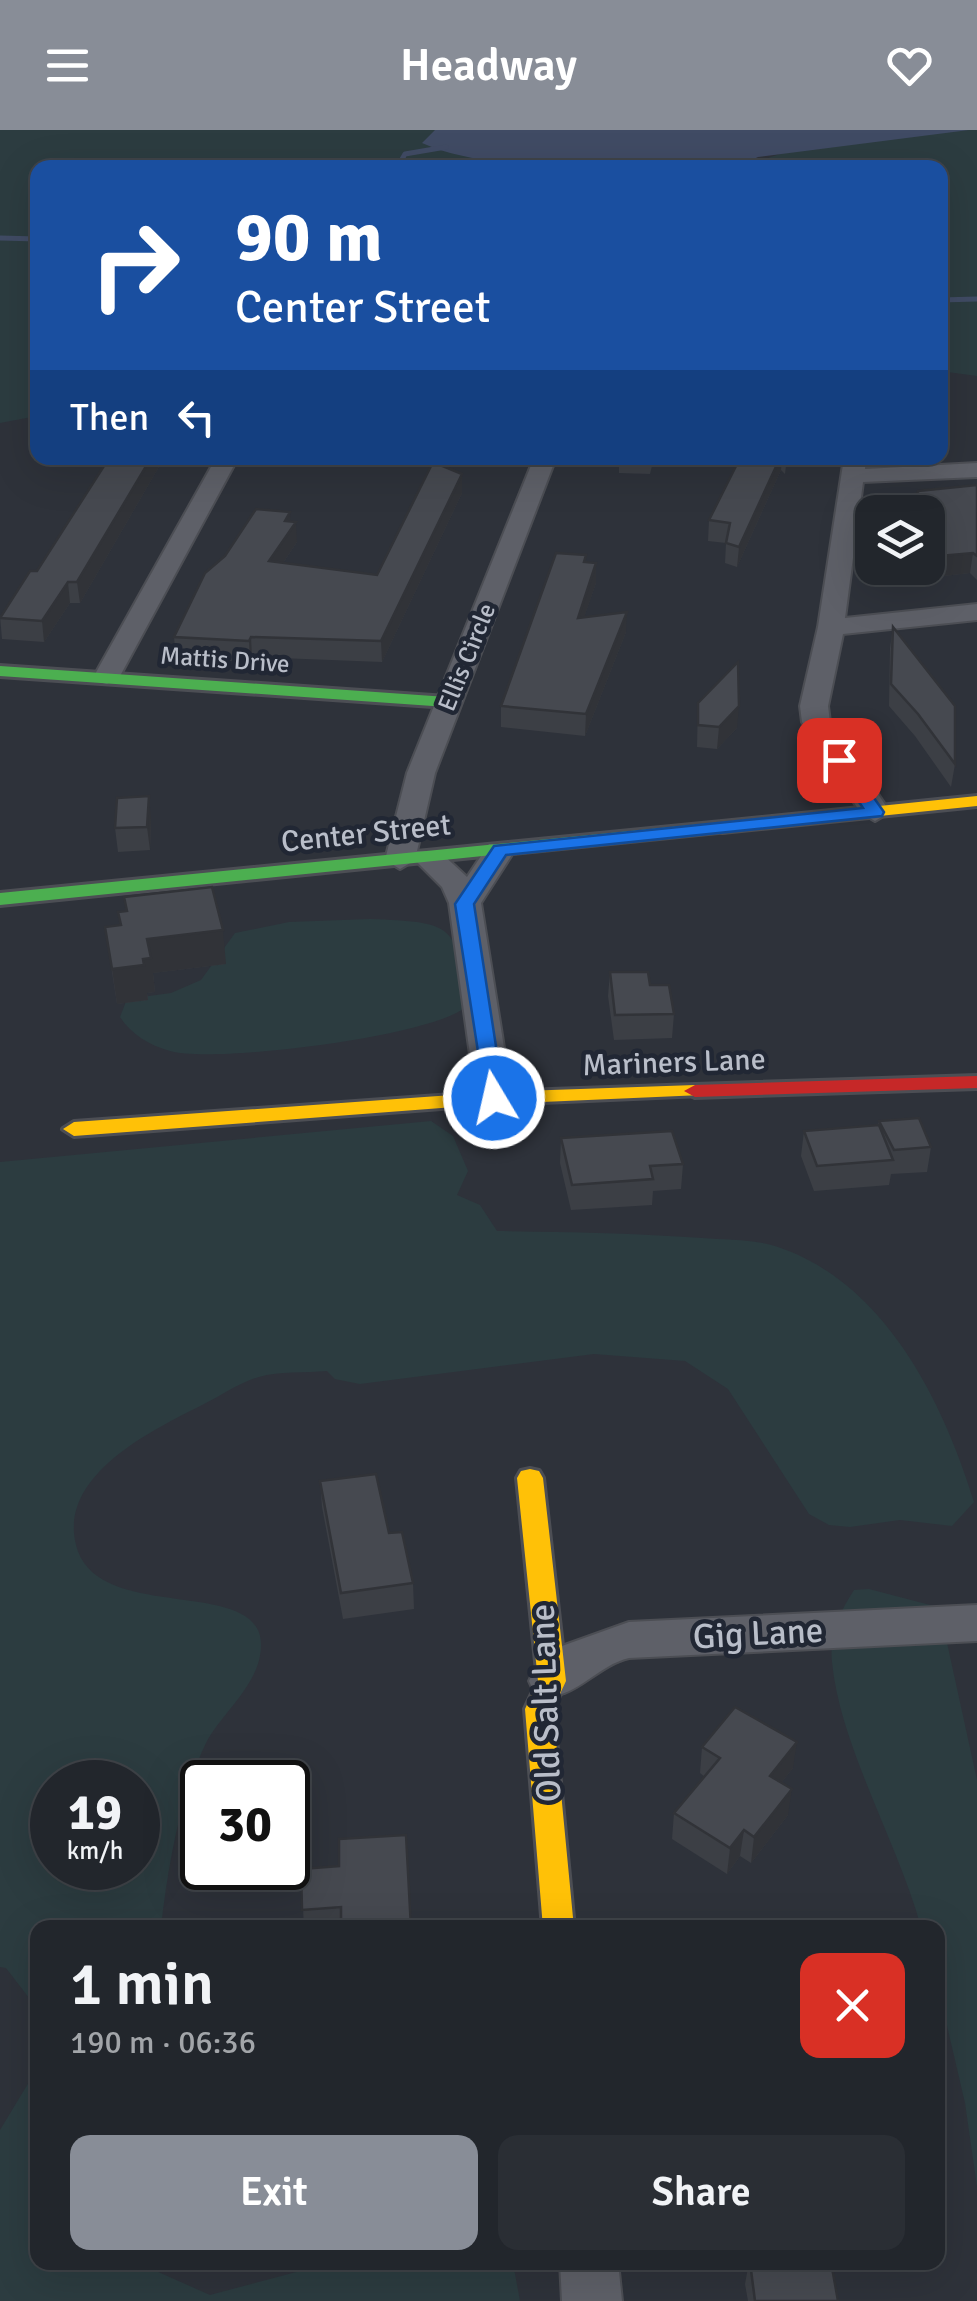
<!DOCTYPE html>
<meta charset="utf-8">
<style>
:root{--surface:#22262c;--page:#2a2e34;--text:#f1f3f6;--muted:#a2a5a9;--line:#3f4348;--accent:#888d97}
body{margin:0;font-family:Signika,sans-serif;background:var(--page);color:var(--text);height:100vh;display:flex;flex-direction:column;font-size:38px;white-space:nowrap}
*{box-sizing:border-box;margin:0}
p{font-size:32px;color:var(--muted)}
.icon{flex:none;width:55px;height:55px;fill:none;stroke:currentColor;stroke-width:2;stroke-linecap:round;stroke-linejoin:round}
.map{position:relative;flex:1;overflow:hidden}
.drawer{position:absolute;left:30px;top:1790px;width:915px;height:350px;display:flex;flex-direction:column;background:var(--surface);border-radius:20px;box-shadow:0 10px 40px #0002,0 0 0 2px var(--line)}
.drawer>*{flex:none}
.banner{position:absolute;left:30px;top:30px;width:918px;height:305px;border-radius:20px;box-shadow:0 10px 40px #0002,0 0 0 2px var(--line);background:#1a4fa0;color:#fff;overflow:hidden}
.tools{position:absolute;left:855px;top:365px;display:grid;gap:20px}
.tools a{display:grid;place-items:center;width:90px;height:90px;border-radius:20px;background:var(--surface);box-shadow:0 10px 40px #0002,0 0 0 2px var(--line);font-size:50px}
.speed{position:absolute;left:30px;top:1630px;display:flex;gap:20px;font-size:50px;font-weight:700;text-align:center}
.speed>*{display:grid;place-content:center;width:130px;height:130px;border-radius:50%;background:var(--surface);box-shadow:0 10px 40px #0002,0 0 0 2px var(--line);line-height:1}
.speed small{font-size:25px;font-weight:400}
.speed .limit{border:5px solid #111;border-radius:15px;background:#fff;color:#111}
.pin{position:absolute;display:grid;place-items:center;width:85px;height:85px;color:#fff;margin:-42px;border-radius:20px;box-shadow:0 5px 15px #0006}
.me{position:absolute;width:110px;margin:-55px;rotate:351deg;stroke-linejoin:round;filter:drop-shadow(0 0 8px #0008)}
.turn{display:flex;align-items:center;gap:35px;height:210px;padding:0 40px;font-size:45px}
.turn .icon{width:130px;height:130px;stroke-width:2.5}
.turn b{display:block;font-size:70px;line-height:85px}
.then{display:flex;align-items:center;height:95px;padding:0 40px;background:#0003;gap:20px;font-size:38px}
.round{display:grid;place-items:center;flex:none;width:105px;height:105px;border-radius:20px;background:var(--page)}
.summary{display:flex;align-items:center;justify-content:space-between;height:170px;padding:0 40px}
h1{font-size:60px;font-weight:600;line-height:75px}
.primary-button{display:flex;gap:20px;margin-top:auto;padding:20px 40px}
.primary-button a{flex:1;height:115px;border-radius:20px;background:var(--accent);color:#fff;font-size:40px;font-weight:600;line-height:115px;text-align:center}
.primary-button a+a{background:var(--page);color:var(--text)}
header{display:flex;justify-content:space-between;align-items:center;height:130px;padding:0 40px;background:var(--accent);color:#fff;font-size:45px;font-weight:600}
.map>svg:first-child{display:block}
</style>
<header><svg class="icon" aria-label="menu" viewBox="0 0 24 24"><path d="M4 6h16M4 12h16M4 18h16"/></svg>Headway<svg class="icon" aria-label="heart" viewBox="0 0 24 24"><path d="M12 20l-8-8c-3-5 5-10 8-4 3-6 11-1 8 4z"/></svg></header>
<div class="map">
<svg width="977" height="2171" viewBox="0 0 977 2171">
<rect width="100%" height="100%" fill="#2e323a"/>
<!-- green -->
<path fill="#2c3c40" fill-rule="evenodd" d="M0 0H454L581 37 38 38 37 286 0 293Z
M977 0V246L940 241V38H750C781 11 932 0 977 0Z
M370 789C452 792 461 794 464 878 431 906 214 934 170 921 149 915 132 905 120 887L127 869 171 863 201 850 235 803 289 792Z
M431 991 453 1006 468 1041 457 1065 480 1075 497 1101C566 1102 634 1103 702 1108 726 1110 755 1109 778 1117 885 1153 943 1271 974 1372L952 1396 900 1390 850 1397 829 1395 809 1384 728 1259 685 1231 594 1224 360 1254 335 1249 327 1241C306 1243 279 1241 259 1247 240 1252 221 1266 204 1274 155 1299 58 1344 76 1415 96 1496 261 1444 261 1515 261 1554 222 1582 206 1613 179 1669 168 1737 161 1797L38 1798 37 1896 36 1877 6 1838 0 1837V1032ZM52 1652H138V1738H52Z
M869 1459 934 1476 944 1499 977 1650V2057L965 1973 938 1857V1798L921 1797C898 1713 840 1616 832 1532 829 1506 840 1481 854 1460Z
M37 1927 38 2132 138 2133 210 2165 330 2133H513L520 2171H0V2000L29 1952Z"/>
<!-- water -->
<path fill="#404b64" d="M435 0H969L758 27 735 38C650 38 498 47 422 13Z"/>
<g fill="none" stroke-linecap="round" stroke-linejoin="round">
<!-- stream -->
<path stroke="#404b64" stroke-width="5" d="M397 38 405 24 446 17
M0 108 38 109
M940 170 977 169"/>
<defs>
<path id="street" d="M216 328H238L120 546 107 554 98 552 94 546Z
M534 328H556L435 643 417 721H439L467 747 489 714H511L515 720 481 773 512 968 506 975H482L476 968 449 773 442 757 415 730 400 739 385 730 407 643Z
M844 328H866L865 339 977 333V347L863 352 845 488 977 474V490L843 504 828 576 830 592 890 682 875 691 860 682 802 592 800 576 818 497Z
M977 1475V1511L629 1528C594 1536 571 1576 535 1564L529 1551 535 1538 562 1516 629 1492Z
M560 2132H618L622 2171H562Z"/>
<path id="fast" d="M0 536 447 567 455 572 447 577 0 546Z
M722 692 731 697 728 701 0 775V763Z"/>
<path id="slow" d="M977 666V676L722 702 713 697 722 692Z
M695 955 702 957 706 961 702 965 494 974 74 1006 63 999 74 992 494 962Z
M530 1339 539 1341 543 1348 566 1551 553 1579 574 1798H543L525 1579 538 1551 517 1348 521 1341Z"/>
<path id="jam" d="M977 946V958L695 967 684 961 695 955Z"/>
</defs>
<!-- street casing -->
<use href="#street" stroke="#4c4e54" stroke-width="4"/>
<!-- fast casing -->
<use href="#fast" stroke="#4c4e54" stroke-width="6"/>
<!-- slow casing -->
<use href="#slow" stroke="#4c4e54" stroke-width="6"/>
<!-- jam casing -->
<use href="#jam" stroke="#4c4e54" stroke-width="6"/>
<!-- street -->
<use href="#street" fill="#5e6068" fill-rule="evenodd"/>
<!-- fast -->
<use href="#fast" fill="#4caf50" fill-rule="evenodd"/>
<!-- slow -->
<use href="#slow" fill="#ffc107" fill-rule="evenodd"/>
<!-- jam -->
<use href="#jam" fill="#c62828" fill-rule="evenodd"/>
</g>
<!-- wall -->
<path fill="#3c3f45" d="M109 328H164L80 473H70L44 512 2 509 0 486 37 441Z
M412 328H462L457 337 445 336 462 344V363L382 532 252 527 250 532 176 528 174 507 290 382V392L297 412 283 433 377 445 432 335 412 334Z
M618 328H654L650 344 619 343V332H617Z
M742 328H787L785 344 781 340 737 437 725 433 726 413 708 411 709 390 741 335Z
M977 355V450L970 443 900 451 901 438H928Z
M586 432 596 433V453L584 487 626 502 585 606 501 597V576Z
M893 497 955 634 951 657 915 606 889 576 890 518Z
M698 573 737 598 717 619 697 617Z
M151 689 150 720 118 722 115 698Z
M124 767 226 834 153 843 155 862 147 863 148 870 117 874 105 797 120 795 126 781Z
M610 842 650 855 674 884 672 908 614 910 608 866Z
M879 991 931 1017 927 1042 891 1044 889 1055 814 1061 801 1026 804 1001 878 995Z
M561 1008 683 1034 681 1059 653 1061 652 1075 571 1080 560 1033Z
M320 1351 413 1453 414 1479 343 1489 322 1377Z
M702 1617 793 1638 781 1653 788 1685 751 1733 740 1726 727 1744 672 1709 674 1683 705 1647 700 1643Z
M301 1739 411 1798H304Z
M749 2132H831L838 2171H748L745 2154Z"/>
<!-- shaded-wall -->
<path fill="#313338" d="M151 328H164L80 473 77 452Z
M780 328H782L781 340 737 437 739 417Z
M462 344V363L382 532 381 511Z
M290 382 291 399 296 392 297 412 271 451 269 431 285 391Z
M973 423 970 443 900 451 901 438H928V427Z
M596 433V453L577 508 578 488Z
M68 452 70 473 44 512 42 491Z
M627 482 626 502 585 606 586 584Z
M251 507 252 527 250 532 249 511Z
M739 576 737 598 717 619 719 597Z
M149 666 151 689 150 720 147 697Z
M223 800 226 834 153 843 155 862 147 863 148 870 117 874 112 839 143 829 147 809Z
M797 1612 793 1638 766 1672 770 1646Z
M792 1659 788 1685 751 1733 754 1707Z
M744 1700 740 1726 727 1744 730 1718Z"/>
<!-- building -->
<path fill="#464950" stroke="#313338" stroke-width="2.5" d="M109 328H151L77 452H68L42 491 0 488 30 441H37Z
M742 328H780L739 417 726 413 730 393 709 390 737 334 741 335Z
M433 332 462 344 381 511 251 507 249 511 174 507 205 443 225 426 256 379 290 382 285 391 296 392 269 431 377 445Z
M977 355V426L973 423 928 427V382H913L918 361Z
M556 423 586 425 584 432 596 433 578 488 627 482 586 584 501 576Z
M893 497 955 576V634L918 584 891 554Z
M738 532 739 576 719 597 698 595V573Z
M149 666 147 697 115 698 117 668Z
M212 757 223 800 147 809 151 828 143 829 144 835 112 839 105 797 121 795 118 782 127 781 124 767Z
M610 842H648L650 855H669L674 884 615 885Z
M919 988 931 1017 894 1020 879 991Z
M879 995 893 1030 817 1036 804 1001Z
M672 1001 683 1034 650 1036 653 1049 572 1055 561 1008Z
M376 1344 389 1403 402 1402 413 1453 341 1463 320 1351Z
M735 1577 797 1612 770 1646 792 1659 754 1707 744 1700 730 1718 674 1683 720 1628 702 1617Z
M406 1705 411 1798H341V1777L302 1780 301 1739 339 1736V1709Z
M750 2132H831L838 2171H755Z"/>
<!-- route -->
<path fill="#1a73e8" stroke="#114b97" stroke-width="2.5" d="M833 627H845L884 682 882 686 506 725 474 774 504 968 501 973H486L455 774 494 716 863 678 831 630Z"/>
<g text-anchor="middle" stroke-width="9" stroke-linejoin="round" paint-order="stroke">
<!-- far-street labels -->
<g font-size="25" fill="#b9bec9" stroke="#212734">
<text transform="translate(466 527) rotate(-68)" y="9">Ellis Circle</text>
<text transform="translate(225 529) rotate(4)" y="9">Mattis Drive</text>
</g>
<!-- street labels -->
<g font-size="30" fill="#b9bec9" stroke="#212734">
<text transform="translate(366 703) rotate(-6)" y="10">Center Street</text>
<text transform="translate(674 932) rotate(-2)" y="10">Mariners Lane</text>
</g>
<!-- near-street labels -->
<g font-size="35" fill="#b9bec9" stroke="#212734">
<text transform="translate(758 1503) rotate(-3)" y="12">Gig Lane</text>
<text transform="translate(545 1573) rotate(-92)" y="12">Old Salt Lane</text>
</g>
</g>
</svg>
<div class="tools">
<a><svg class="icon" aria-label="layers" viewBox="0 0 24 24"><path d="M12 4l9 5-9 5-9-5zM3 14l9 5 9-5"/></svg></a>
</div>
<div class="speed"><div>19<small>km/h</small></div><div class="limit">30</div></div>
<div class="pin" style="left:839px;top:630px;background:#d93025"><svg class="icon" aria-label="arrive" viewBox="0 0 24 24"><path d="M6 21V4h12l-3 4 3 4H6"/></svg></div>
<svg class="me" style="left:494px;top:968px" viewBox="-20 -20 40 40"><circle r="17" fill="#1a73e8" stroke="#fff" stroke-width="3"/><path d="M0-11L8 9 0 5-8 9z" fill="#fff"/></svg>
<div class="banner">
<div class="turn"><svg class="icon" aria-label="right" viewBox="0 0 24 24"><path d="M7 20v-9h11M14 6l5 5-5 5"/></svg><div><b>90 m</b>Center Street</div></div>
<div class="then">Then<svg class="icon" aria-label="left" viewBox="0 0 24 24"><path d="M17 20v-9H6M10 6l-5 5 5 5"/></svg></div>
</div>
<section class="drawer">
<div class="summary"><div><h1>1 min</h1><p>190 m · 06:36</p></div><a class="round" style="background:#d93025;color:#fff"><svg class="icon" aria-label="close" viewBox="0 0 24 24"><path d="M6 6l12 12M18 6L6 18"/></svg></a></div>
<div class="primary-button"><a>Exit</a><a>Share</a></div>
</section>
</div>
